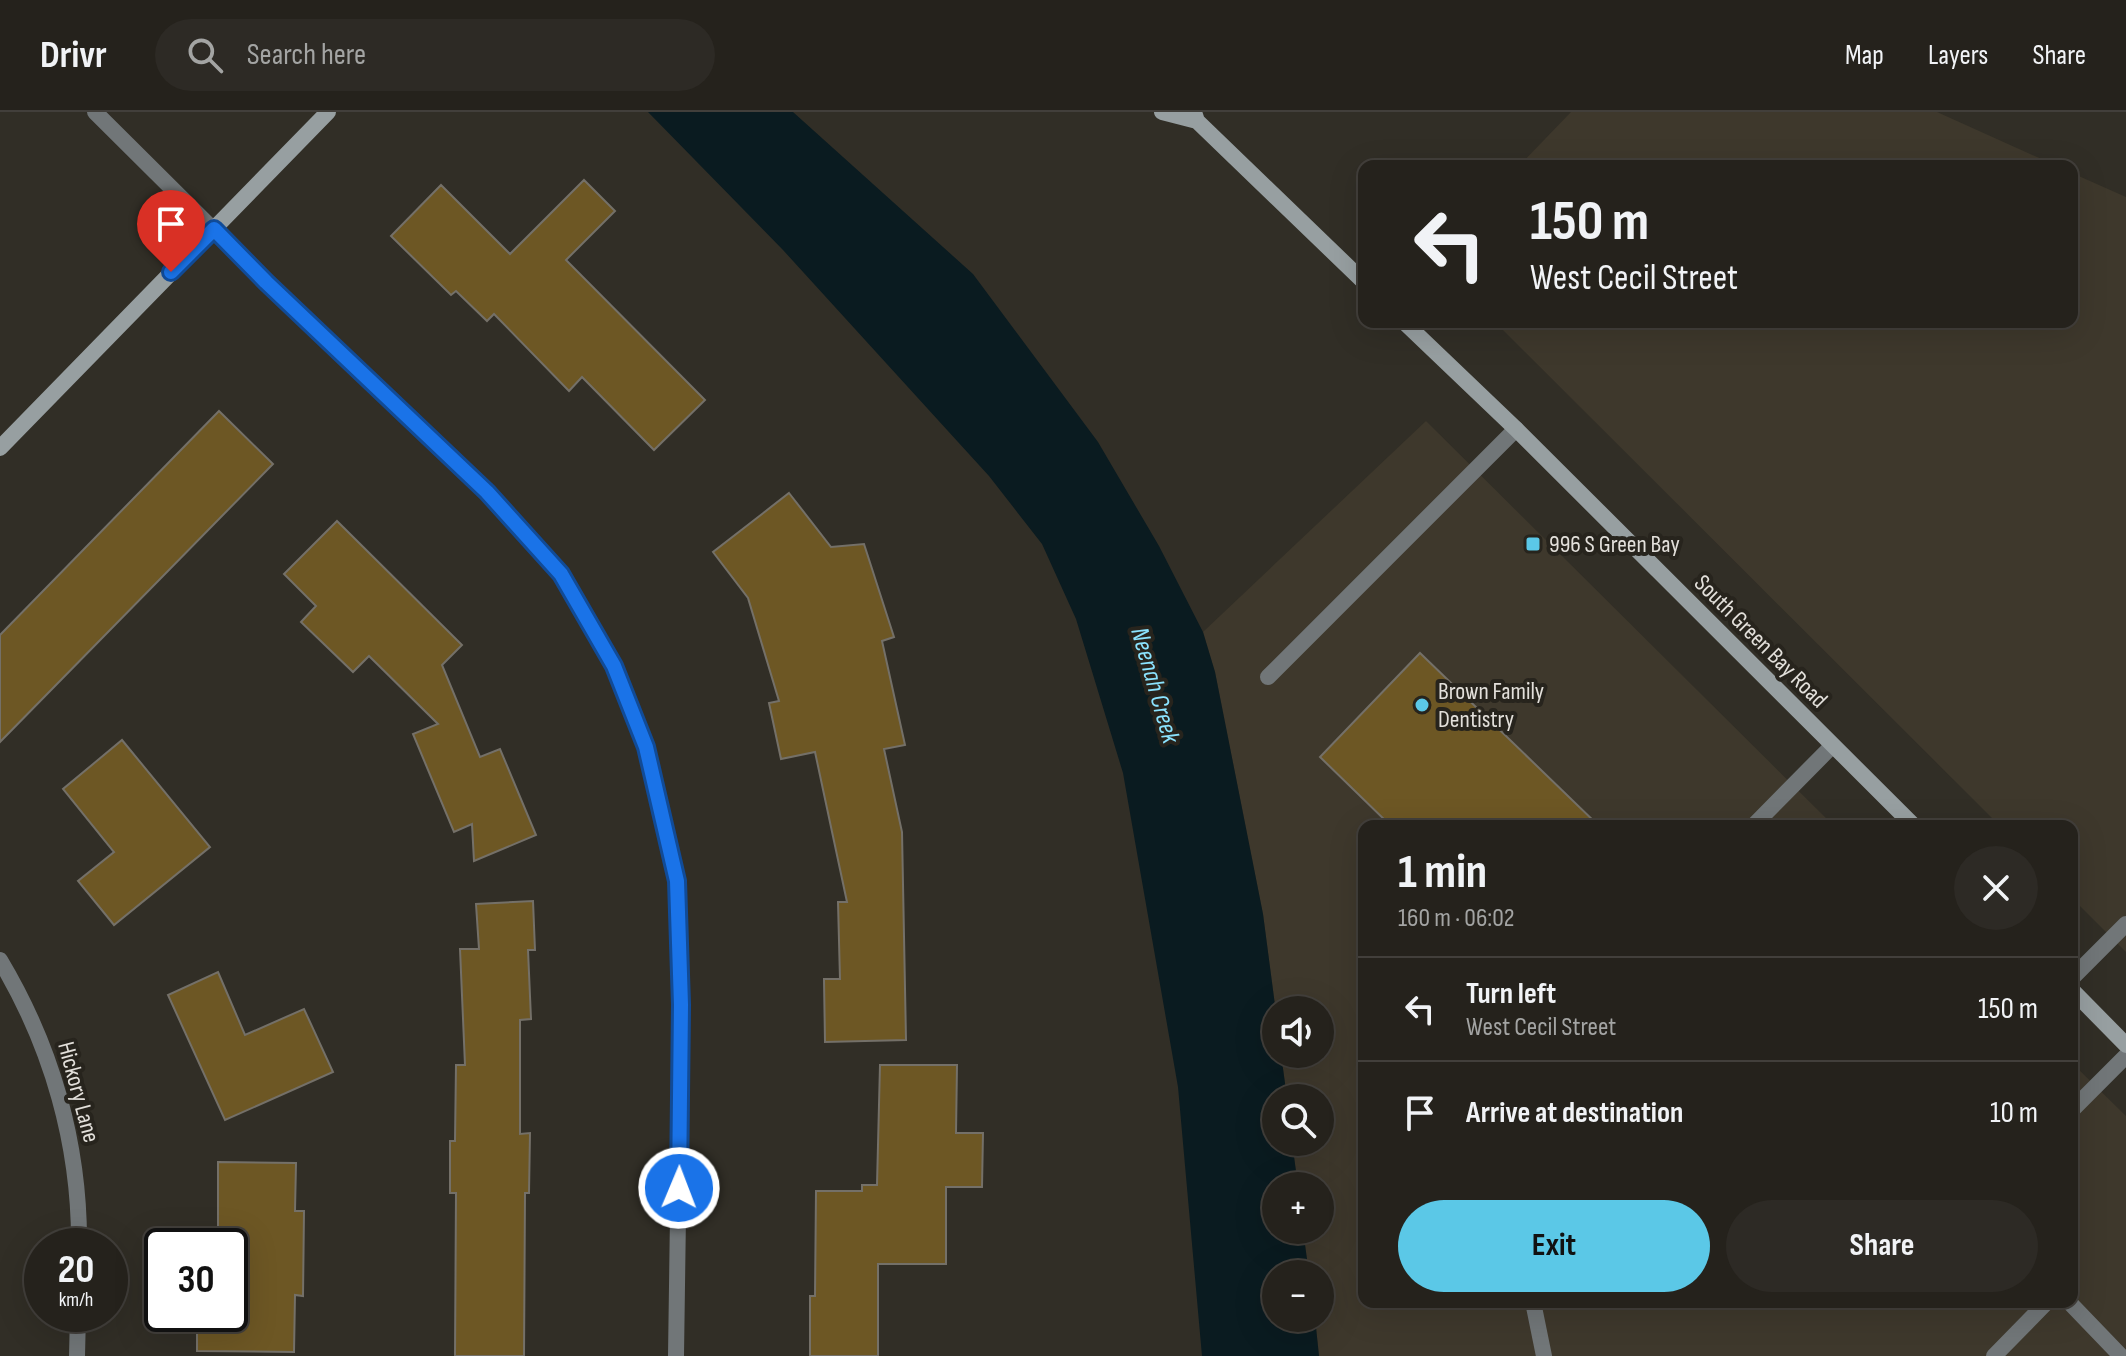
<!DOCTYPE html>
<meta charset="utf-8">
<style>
:root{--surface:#25221c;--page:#2d2a25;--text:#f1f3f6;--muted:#a3a4a3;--line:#423f3b;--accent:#5bc8e7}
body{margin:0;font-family:"Sofia Sans Condensed",sans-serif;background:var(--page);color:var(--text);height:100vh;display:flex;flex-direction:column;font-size:30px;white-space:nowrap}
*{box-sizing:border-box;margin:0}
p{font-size:26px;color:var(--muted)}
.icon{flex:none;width:44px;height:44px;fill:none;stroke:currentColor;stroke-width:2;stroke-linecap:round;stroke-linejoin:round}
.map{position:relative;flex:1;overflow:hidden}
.details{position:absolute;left:1358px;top:708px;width:720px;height:488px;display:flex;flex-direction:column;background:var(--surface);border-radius:16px;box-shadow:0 8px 32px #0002,0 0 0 2px var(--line)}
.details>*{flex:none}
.top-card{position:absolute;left:1358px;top:48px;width:720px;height:168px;border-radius:16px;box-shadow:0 8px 32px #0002,0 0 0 2px var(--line);background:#25221c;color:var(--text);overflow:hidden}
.buttons{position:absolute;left:1262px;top:884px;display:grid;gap:16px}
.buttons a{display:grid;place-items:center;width:72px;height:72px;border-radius:50%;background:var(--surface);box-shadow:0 8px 32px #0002,0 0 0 2px var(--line);font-size:40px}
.speed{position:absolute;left:24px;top:1116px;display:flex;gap:16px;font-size:40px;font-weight:700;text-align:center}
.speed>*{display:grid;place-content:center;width:104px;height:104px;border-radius:50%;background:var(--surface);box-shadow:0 8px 32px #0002,0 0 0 2px var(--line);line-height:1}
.speed small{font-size:20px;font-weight:400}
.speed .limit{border:4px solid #111;border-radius:12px;background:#fff;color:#111}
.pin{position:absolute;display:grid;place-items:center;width:68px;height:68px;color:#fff;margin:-82px -34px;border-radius:50% 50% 50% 0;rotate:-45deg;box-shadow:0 0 8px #0007}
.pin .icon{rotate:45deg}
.me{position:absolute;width:88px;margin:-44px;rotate:1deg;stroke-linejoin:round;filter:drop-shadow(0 0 6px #0008)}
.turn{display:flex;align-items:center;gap:28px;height:168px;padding:0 40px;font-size:36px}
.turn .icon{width:104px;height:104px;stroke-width:2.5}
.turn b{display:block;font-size:56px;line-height:68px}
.round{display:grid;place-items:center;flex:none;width:84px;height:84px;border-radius:42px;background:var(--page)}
.head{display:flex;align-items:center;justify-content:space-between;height:136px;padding:0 40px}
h1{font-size:48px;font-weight:700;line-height:60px}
.primary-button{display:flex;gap:16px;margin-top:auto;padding:16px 40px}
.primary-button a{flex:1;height:92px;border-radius:48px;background:var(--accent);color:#111;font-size:32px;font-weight:700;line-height:92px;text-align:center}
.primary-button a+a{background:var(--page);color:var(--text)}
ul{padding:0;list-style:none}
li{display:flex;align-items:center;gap:24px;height:104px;padding:0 40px;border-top:2px solid var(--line)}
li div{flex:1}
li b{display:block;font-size:30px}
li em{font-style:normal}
header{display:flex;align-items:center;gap:48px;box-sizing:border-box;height:112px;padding:0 40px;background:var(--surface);border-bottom:2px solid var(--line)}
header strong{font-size:38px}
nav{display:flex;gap:44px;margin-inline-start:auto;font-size:28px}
.search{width:560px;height:72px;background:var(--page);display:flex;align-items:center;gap:20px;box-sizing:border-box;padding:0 28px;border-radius:44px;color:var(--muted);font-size:30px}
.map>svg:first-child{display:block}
</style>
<header>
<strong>Drivr</strong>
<div class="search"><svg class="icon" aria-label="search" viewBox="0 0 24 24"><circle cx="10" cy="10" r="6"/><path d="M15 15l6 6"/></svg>Search here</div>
<nav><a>Map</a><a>Layers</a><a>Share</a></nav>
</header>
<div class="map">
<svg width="2126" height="1244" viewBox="0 0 2126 1244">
<rect width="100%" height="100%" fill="#312e26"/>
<!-- built -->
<path fill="#3e382c" d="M1571 0H1937L2057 54H1519Z
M2072 61 2126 85V840L2072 786V714H2000L1495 210H2072Z
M1426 309 1834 714H1364V1190H2072V951L2126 1004V1244H1319L1315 1206H1320V1162H1309L1303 1118H1320V1074H1298L1292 1030H1320V986H1287L1281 942H1320V898H1276V901L1263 802 1215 560 1203 520Z"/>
<!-- water -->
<path fill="#0a1b20" d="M648 0H793L973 162 1098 330 1159 434 1203 520 1215 560 1263 802 1276 901V942H1281L1287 986H1276V1030H1292L1298 1074H1276V1118H1303L1309 1162H1276V1206H1315L1319 1244H1202L1178 975 1123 661 1076 507 1042 432 989 364 783 138Z"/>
<!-- building -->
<path fill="#6d5724" stroke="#747068" stroke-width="2" d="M584 68 615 99 566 148 705 288 654 338 582 265 569 279 494 202 487 209 456 179 451 183 391 124 441 73 510 142Z
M219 299 273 352 0 630V523Z
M789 381 831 435 864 432 894 525 882 529 905 633 884 637 902 720 906 928 825 930 824 867H840L838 790H847L815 640 781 647 769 591 779 589 748 486 713 440Z
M337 409 462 533 442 553 480 645 500 637 536 723 474 749 472 712 454 720 413 622 438 612 369 544 353 560 301 510 316 494 284 462Z
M1420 541 1599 714H1391L1320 645Z
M122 628 210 735 114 813 78 769 114 740 63 677Z
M533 789 535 838H528L531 907 520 908V1022L530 1021 529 1081H525L524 1244H455L456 1081H450V1029H455L456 953H465L460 837H479L476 792Z
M218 860 245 923 304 897 333 960 225 1008 168 883Z
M880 953H957L956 1021H983L982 1075H946V1152H878V1244H810V1184H815L816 1079H862V1073H877Z
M218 1050 296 1051 295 1099H304L303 1184 295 1183 294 1240 197 1239V1202H230V1134H218Z"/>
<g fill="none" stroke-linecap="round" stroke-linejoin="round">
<!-- service -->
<path stroke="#717678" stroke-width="16" d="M1268 565 1516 317
M1753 714 1832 634
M2072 866 2126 812
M2072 998 2126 944
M1533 1190 1544 1244
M2069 1190 2121 1244
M1994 1244 2047 1190"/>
<!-- minor -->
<path stroke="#717678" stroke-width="16" d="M95 0 266 170 487 380 561 462 614 554 646 635 677 769 681 893 676 1244
M0 848C52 935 80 1033 79 1134
M77 1244 78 1202"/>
<!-- secondary -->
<path stroke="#979fa1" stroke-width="16" d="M1162 0 1197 9
M1194 0 1197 9 1364 170
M1404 210 1516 317 1914 714
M0 336 328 0
M2072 878 2126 933"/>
</g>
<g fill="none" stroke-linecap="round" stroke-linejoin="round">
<defs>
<path id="route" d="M171 160 214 117 266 170 487 380 561 462 614 554 646 635 677 769 681 893 679 1076"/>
</defs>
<!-- route casing -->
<use href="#route" stroke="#114b97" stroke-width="20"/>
<!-- route -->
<use href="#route" stroke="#1a73e8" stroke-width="14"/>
</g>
<!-- markers -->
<g fill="#5bc8e7" stroke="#27241d" stroke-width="3">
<rect x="1525" y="424" width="16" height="16" rx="4"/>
<circle cx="1422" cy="593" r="8"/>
</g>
<g text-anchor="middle" stroke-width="8" stroke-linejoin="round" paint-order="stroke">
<!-- poi labels -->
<g font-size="24" fill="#e3e0db" stroke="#27241d" text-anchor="start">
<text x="1549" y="440">996 S Green Bay</text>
<text x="1438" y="587">Brown Family<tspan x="1438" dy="28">Dentistry</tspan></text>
</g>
<!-- street labels -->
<g font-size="24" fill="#e3e0db" stroke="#27241d">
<text transform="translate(1761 529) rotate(45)" y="8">South Green Bay Road</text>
<text transform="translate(79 980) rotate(75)" y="8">Hickory Lane</text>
</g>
<!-- water labels -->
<g font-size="26" font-style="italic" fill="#8be3fe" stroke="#27241d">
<text transform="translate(1156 573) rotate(74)" y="9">Neenah Creek</text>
</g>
</g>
</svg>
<div class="buttons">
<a><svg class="icon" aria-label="sound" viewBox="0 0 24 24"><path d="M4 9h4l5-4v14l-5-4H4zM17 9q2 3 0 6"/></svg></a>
<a><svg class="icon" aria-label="search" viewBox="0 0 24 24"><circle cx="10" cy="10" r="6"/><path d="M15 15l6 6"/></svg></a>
<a>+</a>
<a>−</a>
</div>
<div class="speed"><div>20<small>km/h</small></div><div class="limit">30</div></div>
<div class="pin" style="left:171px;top:160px;background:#d93025"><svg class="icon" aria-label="arrive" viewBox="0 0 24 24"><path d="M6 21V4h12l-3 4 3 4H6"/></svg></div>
<svg class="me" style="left:679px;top:1076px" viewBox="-20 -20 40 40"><circle r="17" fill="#1a73e8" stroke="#fff" stroke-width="3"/><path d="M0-11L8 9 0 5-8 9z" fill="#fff"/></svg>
<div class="top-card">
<div class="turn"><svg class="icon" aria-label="left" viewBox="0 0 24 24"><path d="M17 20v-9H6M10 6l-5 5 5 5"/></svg><div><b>150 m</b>West Cecil Street</div></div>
</div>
<section class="details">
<div class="head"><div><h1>1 min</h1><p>160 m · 06:02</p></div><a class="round"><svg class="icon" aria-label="close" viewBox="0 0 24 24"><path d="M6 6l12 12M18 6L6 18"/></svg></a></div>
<ul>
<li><svg class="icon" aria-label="left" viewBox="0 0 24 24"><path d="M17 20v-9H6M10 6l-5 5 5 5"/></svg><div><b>Turn left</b><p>West Cecil Street</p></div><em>150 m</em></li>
<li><svg class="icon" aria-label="arrive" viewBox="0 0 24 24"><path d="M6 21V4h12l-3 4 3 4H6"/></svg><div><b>Arrive at destination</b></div><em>10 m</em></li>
</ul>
<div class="primary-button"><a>Exit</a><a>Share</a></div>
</section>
</div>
